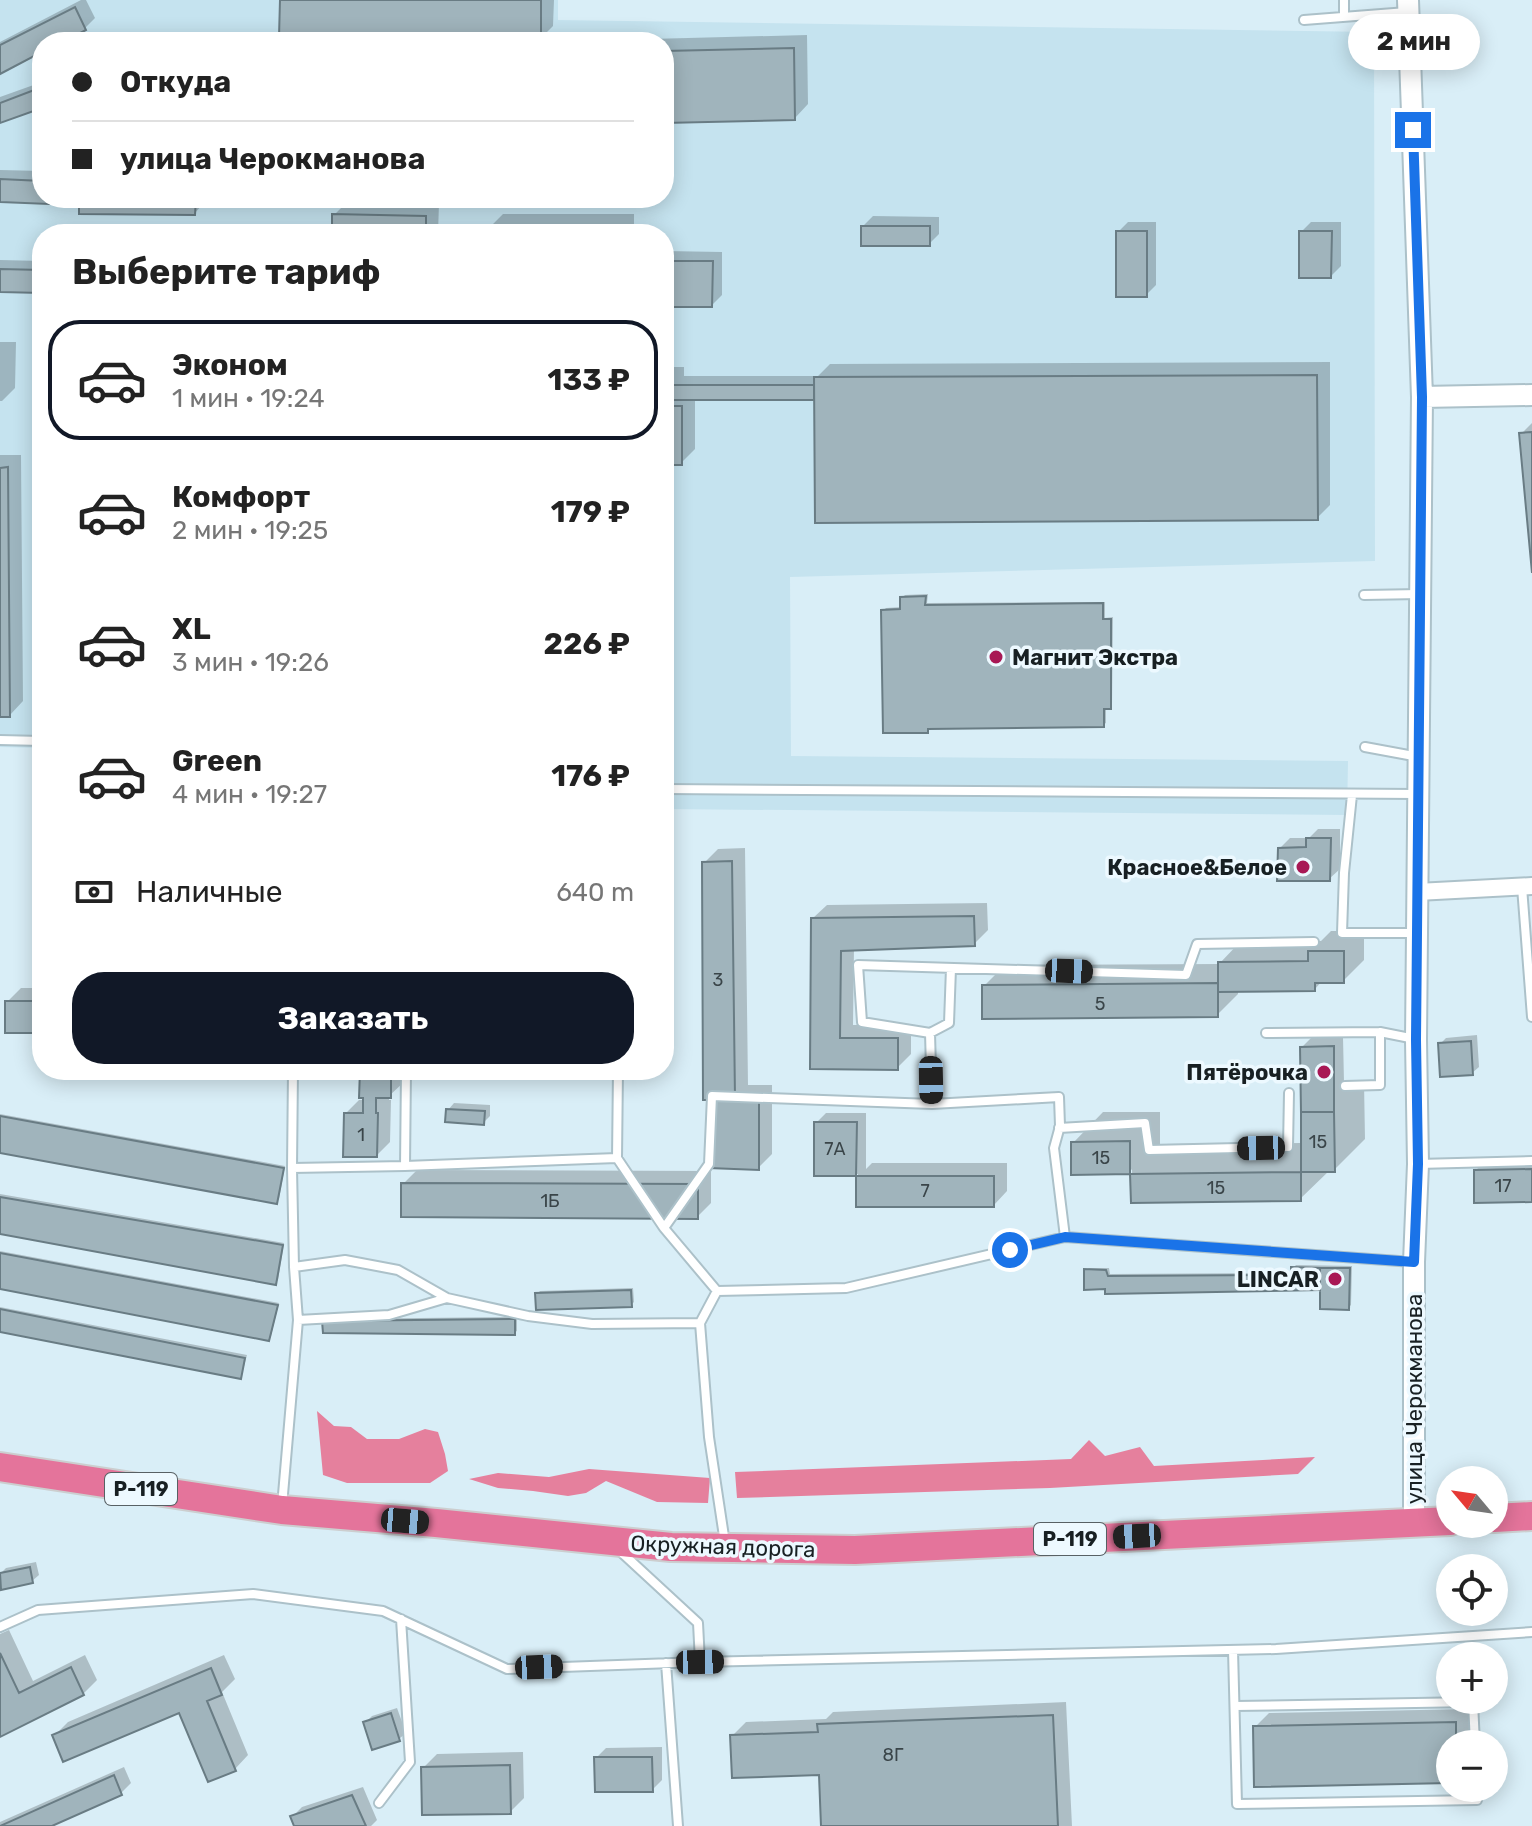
<!DOCTYPE html>
<html lang="ru">
<head>
<meta charset="utf-8">
<style>
	body { margin:0; font-family:Rubik,sans-serif; background:#f6f6f6; color:#222; height:100vh; display:flex; flex-direction:column; font-size:30px; white-space:nowrap }
	* { box-sizing:border-box; margin:0 }
	p { font-size:26px; color:#767676 }
	.icon { flex:none; width:44px; height:44px; fill:none; stroke:currentColor; stroke-width:2; stroke-linecap:round; stroke-linejoin:round }
	.map { position:relative; flex:1; overflow:hidden }
	.details { position:absolute; left:32px; top:224px; width:642px; height:856px; display:flex; flex-direction:column; background:#fff; border-radius:32px; box-shadow:0 4px 20px #0003 }
	.details>* { flex:none }
	.top-card { position:absolute; left:32px; top:32px; width:642px; height:176px; border-radius:32px; box-shadow:0 4px 20px #0003; display:grid; align-content:center; height:176px; padding:0 40px; background:#fff }
	.needle { width:52px; rotate:299deg }
	.tools { position:absolute; left:1436px; top:1466px; display:grid; gap:16px }
	.tools a { display:grid; place-items:center; width:72px; height:72px; border-radius:50%; background:#fff; box-shadow:0 4px 20px #0003; font-size:40px }
	.end { position:absolute; width:36px; height:36px; margin:-18px; border:10px solid #1a73e8; background:#fff; box-shadow:0 0 0 4px #fff }
	.from { border-radius:50% }
	.bubble { position:absolute; height:56px; border-radius:28px; background:#fff; box-shadow:0 4px 20px #0003; font-size:26px; font-weight:700; line-height:56px; text-align:center }
	.car { position:absolute; width:24px; height:48px; margin:-24px -12px; border-radius:10px; box-shadow:0 0 6px 2px #0007; background:linear-gradient(#222 24%,#8ab4d8 0 40%,#222 0 76%,#8ab4d8 0 86%,#222 0) }
	.top-card b { display:flex; align-items:center; gap:28px; height:76px; font-size:30px }
	.top-card b+b { border-top:2px solid #e0e0e0 }
	.top-card i { width:20px; height:20px; background:#222 }
	ul { padding:0; list-style:none }
	li { display:flex; align-items:center; gap:24px; height:120px; margin:0 16px 12px; padding:0 24px; border:4px solid transparent; border-radius:32px }
	li div { flex:1 }
	li b { display:block; font-size:30px }
	li em { font-style:normal; font-weight:700 }
	li.active { border-color:#111827 }
	li>.icon { width:72px; height:72px; stroke-width:1.5 }
	h2 { padding:0 40px; font-size:36px; line-height:96px }
	.pay { display:flex; align-items:center; gap:20px; height:88px; padding:0 40px; font-size:30px }
	.pay p { margin-inline-start:auto }
	.button { display:flex; gap:16px; margin-top:auto; padding:16px 40px }
	.button a { flex:1; height:92px; border-radius:32px; background:#111827; color:#fff; font-size:32px; font-weight:700; line-height:92px; text-align:center }
	.map>svg:first-child { display:block }
	.built { fill:#c5e3ef; fill-rule:evenodd }
	.forest { fill:#e5809d }
	.shadow { fill:#0003 }
	.building { fill:#a0b4bc; stroke:#697c84; stroke-width:2 }
	.lines { fill:none; stroke-linecap:round; stroke-linejoin:round }
	.service-casing { stroke:#acc1c9; stroke-width:12 }
	.minor-casing { stroke:#acc1c9; stroke-width:20 }
	.tertiary-casing { stroke:#acc1c9; stroke-width:24 }
	.trunk-casing { stroke:#cccecf; stroke-width:32 }
	.service { stroke:#fff; stroke-width:8 }
	.minor { stroke:#fff; stroke-width:16 }
	.tertiary { stroke:#fff; stroke-width:20 }
	.trunk { stroke:#e4749b; stroke-width:28 }
	.route { stroke:#1a73e8; stroke-width:10 }
	.poi-dot { fill:#a81855; stroke:#edf9ff; stroke-width:3 }
	.labels { text-anchor:middle; stroke-width:7; stroke-linejoin:round; paint-order:stroke }
	.number-label { font-size:18px; fill:#3a4549 }
	.shield { fill:#edf9ff; stroke:#586165; stroke-width:2 }
	.shield-label { font-size:20px; font-weight:bold; fill:#182023 }
	.poi-label { font-size:22px; font-weight:bold; fill:#182023; stroke:#edf9ff; text-anchor:end }
	.street-label { font-size:22px; fill:#182023; stroke:#edf9ff }
</style>
</head>
<body>
<div class="map">
<svg width="1532" height="1826" viewBox="0 0 1532 1826">
	<rect width="100%" height="100%" fill="#d9eef7"/>
	<!-- built -->
	<path class="built" d="M0 0H558V20L1374 32 1375 561 790 577 791 756 1348 761 1347 815 664 809V234H42V748L0 747ZM42 42H664V198H42Z"/>
	<!-- forest -->
	<path class="forest" d="M317 1411 334 1426 351 1427 367 1439H399L425 1429 438 1432 445 1454 448 1471 430 1483H347L323 1475Z
		M1089 1440 1105 1456 1140 1447 1154 1466 1315 1457 1298 1474 1050 1488 737 1498 735 1472 1071 1459Z
		M589 1469 710 1478 708 1503 657 1502 606 1481 586 1493 568 1496 533 1491 498 1488 469 1479 498 1473 549 1477Z"/>
	<!-- shadow -->
	<path class="shadow" d="M81 0H86L95 18 85 28 58 42H42V50L0 72V42Z
		M282 0H554L553 26 540 39Z
		M807 35 808 104 795 118 664 121V42H609L611 40Z
		M42 82V106L0 121V97Z
		M0 170 42 171V198H52L48 202 0 200Z
		M81 198H208L195 213Z
		M348 201 439 203 438 234H334V215Z
		M503 214H634V234H489V228Z
		M873 216 939 217V234L929 244 863 226Z
		M1128 222H1156V285L1146 295 1118 232Z
		M1311 222H1341V266L1331 276 1301 232Z
		M665 251 722 252V295L712 305H664Z
		M0 260 42 261V291L0 290Z
		M0 342H16L15 388 2 401H0Z
		M1330 362V505L1317 518 816 398H695V449L681 463H664V367H684V376H818L830 364Z
		M1532 423V551L1521 434Z
		M0 455H21L23 701 10 715H0Z
		M928 594 927 603 1105 602V618L1113 617 1112 705 1110 707H1106V723L1103 725 931 727 927 731 883 611 886 608 902 607V598L905 595Z
		M1318 829H1340V869L1329 879 1279 849 1290 838H1309Z
		M745 848 748 1085H772V1154L758 1168 711 1166 704 863 718 849Z
		M987 903 988 930 974 944 854 948 853 1025H911V1054L897 1068 812 1067 813 918 827 905Z
		M1331 931H1364V960L1343 981H1322L1315 989 1238 990V994L1217 1015 984 986 1005 965 1219 964 1240 942 1321 941Z
		M21 988H42V1031L7 1002Z
		M1477 1035 1479 1067 1472 1073 1440 1044 1446 1038Z
		M1312 1037H1343L1344 1082H1364L1365 1139 1334 1170H1330L1300 1199 1133 1201 1132 1169 1130 1172 1073 1143 1103 1112H1160V1147L1163 1144 1303 1143 1302 1047Z
		M362 1070H404V1082L389 1096V1100H391L390 1142 377 1155 346 1113 359 1100H365Z
		M454 1103 490 1105V1116L483 1123 448 1110Z
		M826 1113H866V1169L872 1163H1007V1191L994 1205H858V1174H816V1123Z
		M0 1114 285 1166 279 1199 276 1202 0 1151Z
		M1490 1157H1532V1200L1476 1170Z
		M417 1170 711 1171V1203L697 1217 403 1184Z
		M0 1194 284 1243 278 1280 275 1283 0 1232Z
		M0 1251 279 1303 271 1336 268 1339 0 1287Z
		M1296 1265 1352 1266 1351 1305 1348 1308 1322 1288 1108 1287 1086 1270 1089 1268H1109L1110 1274 1293 1273V1268Z
		M633 1288 634 1302 631 1305 537 1294 540 1291Z
		M0 1307 247 1355 242 1374 240 1377 0 1330Z
		M517 1317V1331L514 1333 326 1319Z
		M36 1562 39 1575 32 1581 2 1587 0 1574 6 1568Z
		M9 1630 33 1681 85 1655 97 1680 83 1694 0 1735V1634Z
		M224 1655 235 1679 222 1692 248 1755 235 1769 180 1710 54 1736 68 1722Z
		M1066 1702 1072 1826H823L821 1773 732 1736 746 1722 826 1719 833 1712Z
		M397 1708 406 1733 399 1739 365 1723 372 1716Z
		M1469 1709V1744H1450V1781L1255 1727 1269 1713Z
		M662 1747V1780L652 1790 596 1758 606 1748Z
		M523 1752 524 1798 510 1812 423 1768 437 1754Z
		M124 1767 131 1783 121 1793 47 1826H0V1822Z
		M363 1787 377 1820 371 1826H297L292 1817 302 1807Z"/>
	<!-- building -->
	<path class="building" d="M280 0H541V41L279 37Z
		M75 7 86 30 63 42H42V52L0 74V45Z
		M794 48 795 120 664 123V51Z
		M42 87V108L0 123V103Z
		M0 179 42 181V198H49V204L0 202Z
		M79 198H196L195 215 79 214Z
		M332 214 426 216V234H332Z
		M861 226H930V246H861Z
		M487 227H621V234H487Z
		M1116 231H1147V297H1116Z
		M1299 231H1332L1331 278H1299Z
		M664 261H713L712 307H664Z
		M0 269 42 270V293L0 292Z
		M1317 375 1318 520 815 523 814 377Z
		M664 380H671V406H682V465H664Z
		M671 385H814V400H671Z
		M1532 432V573L1519 433Z
		M8 467 10 717H0V468Z
		M926 596 925 605 1103 603V619H1111V709H1104V727L928 729V733H883L881 610 900 609V597Z
		M1306 838H1331L1330 881H1277L1278 848 1306 847Z
		M732 861 735 1098H759V1170L709 1168 710 1100H703L702 862Z
		M974 916 975 946 841 951 840 1038H898V1070L810 1069 811 918Z
		M1308 951H1344V983H1315V991L1218 992V962L1308 961Z
		M1218 983V1017L982 1019V985Z
		M5 1001H42V1033H5Z
		M1471 1041 1473 1075 1440 1077 1438 1043Z
		M1334 1046V1112H1301L1300 1047Z
		M360 1070H391V1098H376V1113H378L377 1157H343L344 1113H363V1098H359Z
		M446 1109 485 1111 484 1125 445 1122Z
		M1301 1112H1334L1335 1172H1301Z
		M0 1116 284 1168 277 1204 0 1153Z
		M814 1122H857L856 1176H814Z
		M1130 1141V1174L1071 1175V1142Z
		M1532 1169V1202L1474 1203V1170Z
		M1301 1172V1201L1131 1203 1130 1174Z
		M856 1176H994V1207H856Z
		M401 1183 698 1184V1219L401 1217Z
		M0 1197 283 1245 276 1285 0 1234Z
		M0 1253 278 1305 269 1341 0 1289Z
		M1291 1267 1320 1268V1290L1105 1294V1289L1084 1290V1269L1106 1270 1108 1276 1291 1275Z
		M1320 1268H1350L1349 1310 1320 1309Z
		M631 1290 632 1307 536 1310 535 1293Z
		M0 1309 245 1358 241 1379 0 1332Z
		M515 1319V1335L323 1333 322 1321Z
		M30 1567 33 1583 1 1590 0 1573Z
		M0 1653 19 1693 71 1667 84 1695 0 1737Z
		M211 1668 222 1695 207 1701 236 1771 208 1782 179 1713 63 1762 52 1735Z
		M391 1713 400 1741 372 1750 363 1722Z
		M1053 1715 1058 1826H821L819 1775 732 1778 730 1735 818 1732 817 1724Z
		M1456 1722V1744H1450V1783L1254 1787 1253 1726Z
		M594 1757H652L653 1792H595Z
		M510 1765 511 1814 422 1815 421 1767Z
		M114 1775 122 1795 52 1826H0Z
		M352 1795 366 1826H294L290 1816Z"/>
	<g class="lines">
		<!-- service casing -->
		<g class="service-casing">
			<path id="service" d="M1344 17V0
				M1304 20 1407 12
				M1364 595 1420 594
				M0 740 42 741
				M1365 747 1419 757
				M664 789 1418 794
				M1352 795 1344 873 1342 933H1414
				M1522 887 1532 1017
				M1314 942 1197 944 1186 975 858 965 862 1022 930 1033 932 1104 1059 1097 1060 1126 1054 1148 1065 1237 1413 1262
				M1380 1032 1415 1039
				M930 1033 949 1023 951 968
				M1266 1033 1380 1032V1085L1345 1086
				M618 1070 617 1158 664 1228
				M1059 1128 1145 1123 1149 1150 1288 1147 1289 1093
				M1418 1164 1532 1161
				M405 1166 406 1070
				M292 1168 405 1166 617 1158
				M294 1267 345 1260 398 1270 447 1298 528 1316 592 1324 700 1323
				M717 1291 846 1288 1065 1237
				M298 1320 389 1315 447 1298
				M282 1506 298 1320 294 1267 292 1168 293 1070
				M725 1543 709 1437 700 1323 717 1291 664 1228 709 1164 712 1096 932 1104
				M0 1627 38 1610 253 1594 383 1611 507 1669 700 1662 698 1623 620 1551
				M1233 1650 1237 1804 1477 1800V1788
				M700 1662 1276 1649 1532 1632
				M666 1663 678 1826
				M1235 1706 1473 1702 1475 1744
				M379 1803 410 1762 401 1619"/>
		</g>
		<!-- minor casing -->
		<g class="minor-casing">
			<path id="minor" d="M1417 892 1532 886"/>
		</g>
		<!-- tertiary casing -->
		<g class="tertiary-casing">
			<path id="tertiary" d="M1408 0 1422 397 1416 1040 1418 1164 1414 1262V1523
				M1422 397 1532 395"/>
		</g>
		<!-- trunk casing -->
		<g class="trunk-casing">
			<path id="trunk" d="M0 1467 282 1510 436 1523 671 1547 855 1550 1450 1521
				M1494 1518 1532 1516"/>
		</g>
		<!-- service -->
		<use href="#service" class="service"/>
		<!-- minor -->
		<use href="#minor" class="minor"/>
		<!-- tertiary -->
		<use href="#tertiary" class="tertiary"/>
		<!-- trunk -->
		<use href="#trunk" class="trunk"/>
	</g>
	<g class="lines">
		<!-- route -->
		<path class="route" d="M1010 1250 1065 1237 1414 1262 1418 1164 1416 1040 1422 397 1413 130"/>
	</g>
	<!-- markers -->
	<g class="poi-dot">
		<circle cx="996" cy="657" r="8"/>
		<circle cx="1303" cy="867" r="8"/>
		<circle cx="1324" cy="1072" r="8"/>
		<circle cx="1335" cy="1279" r="8"/>
	</g>
	<g class="labels">
		<!-- number labels -->
		<g class="number-label">
			<text x="718" y="986">3</text>
			<text x="1100" y="1010">5</text>
			<text x="361" y="1141">1</text>
			<text x="1318" y="1148">15</text>
			<text x="835" y="1155">7А</text>
			<text x="1101" y="1164">15</text>
			<text x="1503" y="1192">17</text>
			<text x="1216" y="1194">15</text>
			<text x="925" y="1197">7</text>
			<text x="550" y="1207">1Б</text>
			<text x="893" y="1761">8Г</text>
		</g>
		<!-- shield labels -->
		<g class="shield">
			<rect x="105" y="1473" width="72" height="32" rx="6"/>
			<rect x="1034" y="1523" width="72" height="32" rx="6"/>
		</g>
		<g class="shield-label">
			<text x="141" y="1496">Р-119</text>
			<text x="1070" y="1546">Р-119</text>
		</g>
		<!-- poi labels -->
		<g class="poi-label">
			<text x="1012" y="665" text-anchor="start">Магнит Экстра</text>
			<text x="1287" y="875">Красное&amp;Белое</text>
			<text x="1308" y="1080">Пятёрочка</text>
			<text x="1319" y="1287">LINCAR</text>
		</g>
		<!-- street labels -->
		<g class="street-label">
			<text transform="translate(1414 1399) rotate(-90)" y="8">улица Черокманова</text>
			<text transform="translate(723 1546) rotate(2)" y="8">Окружная дорога</text>
		</g>
	</g>
</svg>
<div class="tools">
<a><svg class="needle" viewBox="-14 -14 28 28"><path d="M0-13l5 13h-10z" fill="#e53935"/><path d="M0 13l5-13h-10z" fill="#767676"/></svg></a>
<a><svg class="icon" aria-label="locate" viewBox="0 0 24 24"><circle cx="12" cy="12" r="6"/><path d="M12 2v4M12 18v4M2 12h4M18 12h4"/></svg></a>
<a>+</a>
<a>−</a>
</div>
<i class="end from" style="left:1010px;top:1250px"></i>
<i class="end" style="left:1413px;top:130px"></i>
<div class="bubble" style="left:1348px;top:14px;width:132px">2 мин</div>
<i class="car" style="left:1069px;top:971px;rotate:92deg"></i>
<i class="car" style="left:931px;top:1080px;rotate:179deg"></i>
<i class="car" style="left:1261px;top:1148px;rotate:269deg"></i>
<i class="car" style="left:405px;top:1521px;rotate:95deg"></i>
<i class="car" style="left:1137px;top:1536px;rotate:267deg"></i>
<i class="car" style="left:700px;top:1662px;rotate:89deg"></i>
<i class="car" style="left:539px;top:1667px;rotate:88deg"></i>
<div class="top-card">
<b><i class="from"></i>Откуда</b>
<b><i></i>улица Черокманова</b>
</div>
<section class="details">
<h2>Выберите тариф</h2>
<ul>
<li class="active"><svg class="icon" aria-label="car" viewBox="0 0 24 24"><path d="M5 17H2v-5l4-1 3-4h7l3 4 3 1v5h-3M9 17h6M6 11h13"/><circle cx="7" cy="17" r="2"/><circle cx="17" cy="17" r="2"/></svg><div><b>Эконом</b><p>1 мин · 19:24</p></div><em>133 ₽</em></li>
<li><svg class="icon" aria-label="car" viewBox="0 0 24 24"><path d="M5 17H2v-5l4-1 3-4h7l3 4 3 1v5h-3M9 17h6M6 11h13"/><circle cx="7" cy="17" r="2"/><circle cx="17" cy="17" r="2"/></svg><div><b>Комфорт</b><p>2 мин · 19:25</p></div><em>179 ₽</em></li>
<li><svg class="icon" aria-label="car" viewBox="0 0 24 24"><path d="M5 17H2v-5l4-1 3-4h7l3 4 3 1v5h-3M9 17h6M6 11h13"/><circle cx="7" cy="17" r="2"/><circle cx="17" cy="17" r="2"/></svg><div><b>XL</b><p>3 мин · 19:26</p></div><em>226 ₽</em></li>
<li><svg class="icon" aria-label="car" viewBox="0 0 24 24"><path d="M5 17H2v-5l4-1 3-4h7l3 4 3 1v5h-3M9 17h6M6 11h13"/><circle cx="7" cy="17" r="2"/><circle cx="17" cy="17" r="2"/></svg><div><b>Green</b><p>4 мин · 19:27</p></div><em>176 ₽</em></li>
</ul>
<div class="pay"><svg class="icon" aria-label="cash" viewBox="0 0 24 24"><path d="M3 7h18v10H3z"/><circle cx="12" cy="12" r="2"/></svg>Наличные<p>640 m</p></div>
<div class="button"><a>Заказать</a></div>
</section>
</div>
</body>
</html>
